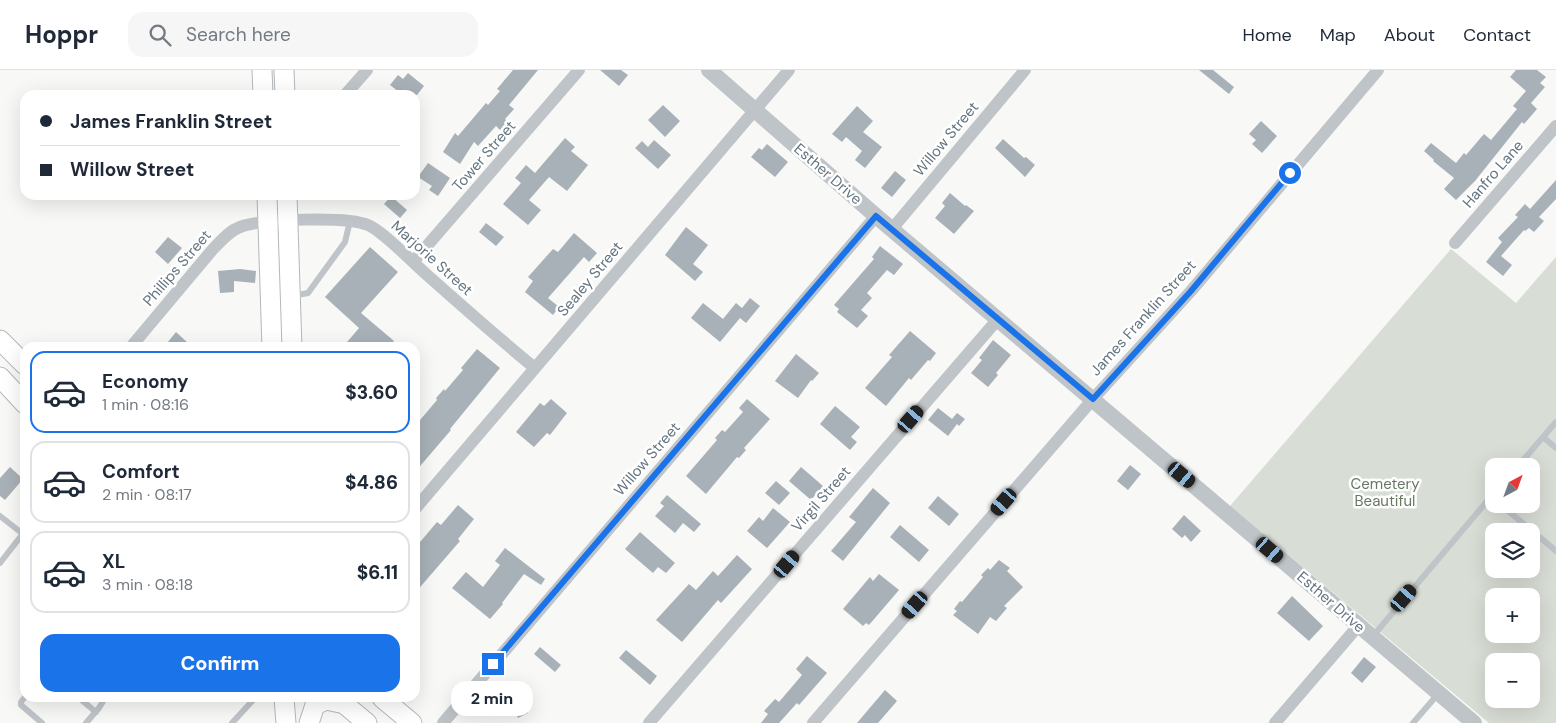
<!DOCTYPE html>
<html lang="en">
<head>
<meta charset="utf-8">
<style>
	body { margin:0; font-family:"DM Sans",sans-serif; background:#f6f6f7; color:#1f2937; height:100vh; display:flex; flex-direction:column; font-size:19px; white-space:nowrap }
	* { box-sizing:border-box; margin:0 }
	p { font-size:16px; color:#747a83 }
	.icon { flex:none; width:28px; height:28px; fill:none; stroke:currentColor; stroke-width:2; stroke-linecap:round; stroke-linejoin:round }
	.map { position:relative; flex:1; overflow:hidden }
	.sheet { position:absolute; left:20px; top:272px; width:400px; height:360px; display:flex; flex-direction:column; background:#fff; border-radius:15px; box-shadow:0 5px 20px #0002 }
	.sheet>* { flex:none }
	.top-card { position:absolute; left:20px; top:20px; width:400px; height:110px; border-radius:15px; box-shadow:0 5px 20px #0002; display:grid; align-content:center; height:110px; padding:0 20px; background:#fff }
	.needle { width:32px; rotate:41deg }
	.controls { position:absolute; left:1485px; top:388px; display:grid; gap:10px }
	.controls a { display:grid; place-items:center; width:55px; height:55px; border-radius:10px; background:#fff; box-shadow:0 5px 20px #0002; font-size:25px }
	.end { position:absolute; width:22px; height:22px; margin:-11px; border:6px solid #1a73e8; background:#fff; box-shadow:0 0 0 2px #fff }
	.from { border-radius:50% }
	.bubble { position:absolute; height:35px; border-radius:15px; background:#fff; box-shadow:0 5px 20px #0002; font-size:16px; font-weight:800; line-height:35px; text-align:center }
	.car { position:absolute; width:15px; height:30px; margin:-15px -8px; border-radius:6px; box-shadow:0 0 4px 1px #0007; background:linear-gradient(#222 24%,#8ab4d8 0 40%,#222 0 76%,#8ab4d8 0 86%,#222 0) }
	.top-card b { display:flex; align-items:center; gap:18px; height:48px; font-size:19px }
	.top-card b+b { border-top:1px solid #e0e1e3 }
	.top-card i { width:12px; height:12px; background:#1f2937 }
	ul { padding:9px 0 0; list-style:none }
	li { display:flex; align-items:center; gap:15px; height:82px; margin:0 10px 8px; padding:0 10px; border:2px solid #e0e1e3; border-radius:15px }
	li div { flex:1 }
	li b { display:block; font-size:19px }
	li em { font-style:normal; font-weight:800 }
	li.on { border-color:#1a73e8 }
	li>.icon { width:45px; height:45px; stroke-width:1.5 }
	.cta { display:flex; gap:10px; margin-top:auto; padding:10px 20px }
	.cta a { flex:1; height:58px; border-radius:15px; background:#1a73e8; color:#fff; font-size:20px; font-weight:800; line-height:58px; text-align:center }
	header { display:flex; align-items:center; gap:30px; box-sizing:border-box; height:70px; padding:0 25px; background:#fff; border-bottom:1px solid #e0e1e3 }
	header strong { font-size:24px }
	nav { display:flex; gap:28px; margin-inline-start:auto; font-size:18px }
	.search { width:350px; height:45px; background:#f6f6f7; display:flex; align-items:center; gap:12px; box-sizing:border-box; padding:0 18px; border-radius:15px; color:#747a83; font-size:19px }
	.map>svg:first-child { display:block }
	.green { fill:#d8ddd5; fill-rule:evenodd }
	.building { fill:#a8b1b7 }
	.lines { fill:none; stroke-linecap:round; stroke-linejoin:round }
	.secondary-casing { stroke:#b2b8bc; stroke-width:21 }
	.service { stroke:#bfc4c8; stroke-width:6 }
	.minor { stroke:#bfc4c8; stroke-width:12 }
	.tertiary { stroke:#bfc4c8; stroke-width:16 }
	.secondary { stroke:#fff; stroke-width:19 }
	.route { stroke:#1a73e8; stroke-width:6 }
	.labels { text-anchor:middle; stroke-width:5; stroke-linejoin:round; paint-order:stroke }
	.street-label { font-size:15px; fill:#647580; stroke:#fff }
	.park-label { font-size:15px; fill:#677863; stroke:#fff }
</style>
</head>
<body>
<header>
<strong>Hoppr</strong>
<div class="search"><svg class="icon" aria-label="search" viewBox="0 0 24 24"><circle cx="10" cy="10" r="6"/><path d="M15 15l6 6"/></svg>Search here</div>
<nav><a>Home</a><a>Map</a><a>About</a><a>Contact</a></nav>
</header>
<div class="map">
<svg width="1556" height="653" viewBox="0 0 1556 653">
	<rect width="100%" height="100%" fill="#f8f8f6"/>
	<!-- green -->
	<path class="green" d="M1451 179 1516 233 1556 187V653H1489L1230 436ZM1494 396H1531V434H1494ZM1494 461H1531V499H1494ZM1494 526H1531V564H1494ZM1494 591H1531V629H1494Z"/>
	<!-- building -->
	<path class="building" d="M513 0H538L509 35 514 39 505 49 507 51 500 60 496 56 478 76 474 72 460 94 443 82 455 63 458 66 486 33 488 35 500 21 497 19Z
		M600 0H621L628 5 619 16Z
		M1199 0H1213L1234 17 1229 24Z
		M1516 0H1537L1546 7 1540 13 1545 17 1531 33 1537 39 1524 54 1522 52 1475 111 1456 130 1444 119 1454 108 1433 91 1434 90 1424 81 1431 73 1456 93 1464 83 1466 85 1484 64 1491 70 1517 39 1513 36 1526 21 1510 7Z
		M408 3 424 16 417 25H403L390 15 398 5 403 9Z
		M663 35 680 51 665 67 648 50Z
		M857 36 873 51 863 62 882 77 865 98 855 90 862 81 846 67 842 72 832 64Z
		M1261 51 1277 66 1262 83 1252 74 1256 70 1249 64Z
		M565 68 575 77 571 81 588 95 567 121 549 107 529 130 541 140 528 155 503 134 521 113 515 108 526 95 535 103Z
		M1003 69 1024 88 1026 87 1035 95 1025 107 995 78Z
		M654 70 671 85 658 99 635 78 642 71 648 77Z
		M767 74 788 92 775 107 751 87 759 78 762 80Z
		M428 93 450 108 438 126 429 120 432 116 418 107Z
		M895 101 906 110 892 127 881 118Z
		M1556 110V129L1539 147 1544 151 1534 162 1529 158 1525 161 1524 160 1501 186 1512 195 1503 206 1486 192 1502 172 1498 168 1518 147 1515 145 1525 134 1530 139Z
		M950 123 965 136 966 135 974 141 954 164 935 148 945 136 942 133Z
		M391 126 407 140 400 148 384 134Z
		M486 153 504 167 496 176 479 162Z
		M686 157 708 175 693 194 703 202 695 211 665 185Z
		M574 163 597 183 589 192 584 187 548 228 559 237 553 245 525 222 533 211 528 207 553 179 558 182Z
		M168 167 182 178 168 194 155 182Z
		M880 176 903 194 894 205 887 200 867 223 872 228 861 240 868 246 857 258 837 242 839 239 834 235 874 189 872 187Z
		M370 177 398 202 361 243 394 271 388 278H342L359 258 325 227Z
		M240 199 256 201 255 213 234 211V222L220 223 218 201Z
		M750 228 760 236 746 253 740 248 720 272 691 248 703 233 723 249 736 233 742 238Z
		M910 261 936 283 930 291 928 290 911 310 909 308 886 336 865 318 892 287 889 285Z
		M176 262 188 273 184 278H163Z
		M993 270 1011 285 996 303 998 305 988 317 971 303 982 290 979 288Z
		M477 279 500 298 450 359 451 360 415 402V356L437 330 436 328 444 319 445 321 463 300 461 298Z
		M796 284 819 303 812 311 811 310 798 328 775 311Z
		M551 329 567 343 550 365 547 363 534 377 516 362 540 333 544 336Z
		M747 329 770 349 744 378 746 380 739 388 737 387 706 424 686 406 717 370 715 368 722 360 725 362 743 342 739 338Z
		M835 336 860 357 851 367 857 372 850 380 820 354Z
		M938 338 952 349 957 343 965 349 959 356 957 354 948 366 928 350Z
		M1130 395 1141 404 1128 420 1117 411Z
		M10 397 23 409 5 430 0 426V408Z
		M801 397 823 416 811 430 789 411Z
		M776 411 790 423 779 435 765 423Z
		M873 418 890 433 843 491 831 481 856 452 849 447Z
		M667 425 701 454 694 462 683 453 675 463 655 446 664 436 660 433Z
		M938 426 959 444 949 456 928 438Z
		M458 435 474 449 458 469 460 471 415 523V478L437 452 441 455Z
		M773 438 790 452 767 478 747 461 759 447 763 451Z
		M1184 445 1201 461 1191 472 1185 465 1182 468 1172 459Z
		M900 455 929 480 919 492 890 467Z
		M640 462 675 493 666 503 658 497 653 503 625 479Z
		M505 478 545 509 541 515 524 504 502 533 503 534 490 549 452 518 466 502 483 517 500 495 495 491Z
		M737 485 752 499 721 533 718 530 682 572 656 550 689 514 696 520 713 501 718 506Z
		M999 490 1010 498 1007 501 1023 517 1004 536 1007 538 996 551 990 547 978 564 953 545 957 541 954 539 960 531 962 532 983 507 981 505 988 498 990 500Z
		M879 504 899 520 869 555 866 553 863 556 843 539 870 507 873 511Z
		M1292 526 1323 556 1309 571 1277 543Z
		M540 577 561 595 555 602 534 584Z
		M626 580 657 606 650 615 619 588Z
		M807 586 827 603 799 635 797 633 779 653H761L768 644 764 641 775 629 779 632 802 605 796 599Z
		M1364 587 1376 597 1362 613 1351 603Z
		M885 620 897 631 878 653H857Z
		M520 629 528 643 518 648 511 633Z"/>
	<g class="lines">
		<!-- secondary casing -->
		<g class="secondary-casing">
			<path id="secondary" d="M262 0 263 25
				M284 0 285 25
				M267 125 272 278
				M287 125 292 278
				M0 270 25 295
				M0 307 25 334
				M284 628 286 653
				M337 628 367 653
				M382 628 412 653
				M309 653 315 635 326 630 345 634"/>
		</g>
		<!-- service -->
		<path class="service" d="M292 226 308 223 345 172 350 151
			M1543 367 1556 378
			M1518 396 1556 352
			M1500 434 1556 481
			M0 446 23 464
			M0 493 25 461
			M1373 566 1494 423
			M25 627 21 632V635L42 653
			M79 628 96 642
			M86 653 99 638 105 628
			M232 653 255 628
			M1413 653 1438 624"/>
		<!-- minor -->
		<path class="minor" d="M345 25 367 0
			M892 159 1025 0
			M1455 173 1556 56
			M413 192 579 0
			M130 278 213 179C221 171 229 161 240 157 261 149 347 146 368 155 384 162 411 191 426 204 462 236 498 268 535 298
			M415 439 789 0
			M443 653 876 146
			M649 653 998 249
			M813 653 1093 329 1191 221 1378 0
			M1275 653 1359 555"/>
		<!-- tertiary -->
		<path class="tertiary" d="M709 0 876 146 1474 653"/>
		<!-- secondary -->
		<use href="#secondary" class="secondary"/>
	</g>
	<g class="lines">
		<!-- route -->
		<path class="route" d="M493 594 876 146 1093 329 1191 221 1290 103"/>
	</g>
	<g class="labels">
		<!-- street labels -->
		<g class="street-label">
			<text transform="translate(946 69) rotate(-50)" y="5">Willow Street</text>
			<text transform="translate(484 86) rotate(-49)" y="5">Tower Street</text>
			<text transform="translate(828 104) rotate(41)" y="5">Esther Drive</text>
			<text transform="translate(1493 104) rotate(-49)" y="5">Hanfro Lane</text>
			<text transform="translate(432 188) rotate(42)" y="5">Marjorie Street</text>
			<text transform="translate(177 198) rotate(-49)" y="5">Phillips Street</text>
			<text transform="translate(590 209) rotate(-50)" y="5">Sealey Street</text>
			<text transform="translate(1143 248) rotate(-48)" y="5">James Franklin Street</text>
			<text transform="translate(647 389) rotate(-49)" y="5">Willow Street</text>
			<text transform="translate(821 429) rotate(-49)" y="5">Virgil Street</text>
			<text transform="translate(1331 532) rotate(41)" y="5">Esther Drive</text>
		</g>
		<!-- park labels -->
		<g class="park-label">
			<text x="1385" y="419">Cemetery<tspan x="1385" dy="17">Beautiful</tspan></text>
		</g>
	</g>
</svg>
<div class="controls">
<a><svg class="needle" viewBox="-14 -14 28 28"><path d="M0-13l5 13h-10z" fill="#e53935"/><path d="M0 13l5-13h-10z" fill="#747a83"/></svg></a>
<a><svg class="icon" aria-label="layers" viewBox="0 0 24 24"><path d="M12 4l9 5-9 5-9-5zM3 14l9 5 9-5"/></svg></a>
<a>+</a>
<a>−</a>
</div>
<i class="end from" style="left:1290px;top:103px"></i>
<i class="end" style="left:493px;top:594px"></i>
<div class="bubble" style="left:451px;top:611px;width:82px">2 min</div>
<i class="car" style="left:911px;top:349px;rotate:41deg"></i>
<i class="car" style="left:1182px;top:405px;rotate:130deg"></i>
<i class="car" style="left:1004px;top:432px;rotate:221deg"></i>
<i class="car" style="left:1270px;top:480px;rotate:131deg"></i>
<i class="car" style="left:787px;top:494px;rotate:40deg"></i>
<i class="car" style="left:1404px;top:528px;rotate:41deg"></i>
<i class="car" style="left:915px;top:535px;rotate:221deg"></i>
<div class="top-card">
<b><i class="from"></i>James Franklin Street</b>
<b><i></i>Willow Street</b>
</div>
<section class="sheet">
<ul>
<li class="on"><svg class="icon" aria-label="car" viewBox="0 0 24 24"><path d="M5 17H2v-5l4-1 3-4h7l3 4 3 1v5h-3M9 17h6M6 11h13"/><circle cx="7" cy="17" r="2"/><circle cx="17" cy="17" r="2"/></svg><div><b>Economy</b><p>1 min · 08:16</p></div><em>$3.60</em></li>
<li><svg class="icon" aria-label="car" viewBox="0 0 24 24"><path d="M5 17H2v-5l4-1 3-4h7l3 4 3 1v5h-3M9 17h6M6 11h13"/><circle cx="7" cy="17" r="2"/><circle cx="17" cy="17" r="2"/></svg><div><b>Comfort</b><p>2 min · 08:17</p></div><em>$4.86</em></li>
<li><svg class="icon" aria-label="car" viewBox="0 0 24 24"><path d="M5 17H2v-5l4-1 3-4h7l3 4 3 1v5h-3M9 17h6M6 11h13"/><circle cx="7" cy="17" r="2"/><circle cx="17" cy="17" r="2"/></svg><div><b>XL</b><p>3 min · 08:18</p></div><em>$6.11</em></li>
</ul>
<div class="cta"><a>Confirm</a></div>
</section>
</div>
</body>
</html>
